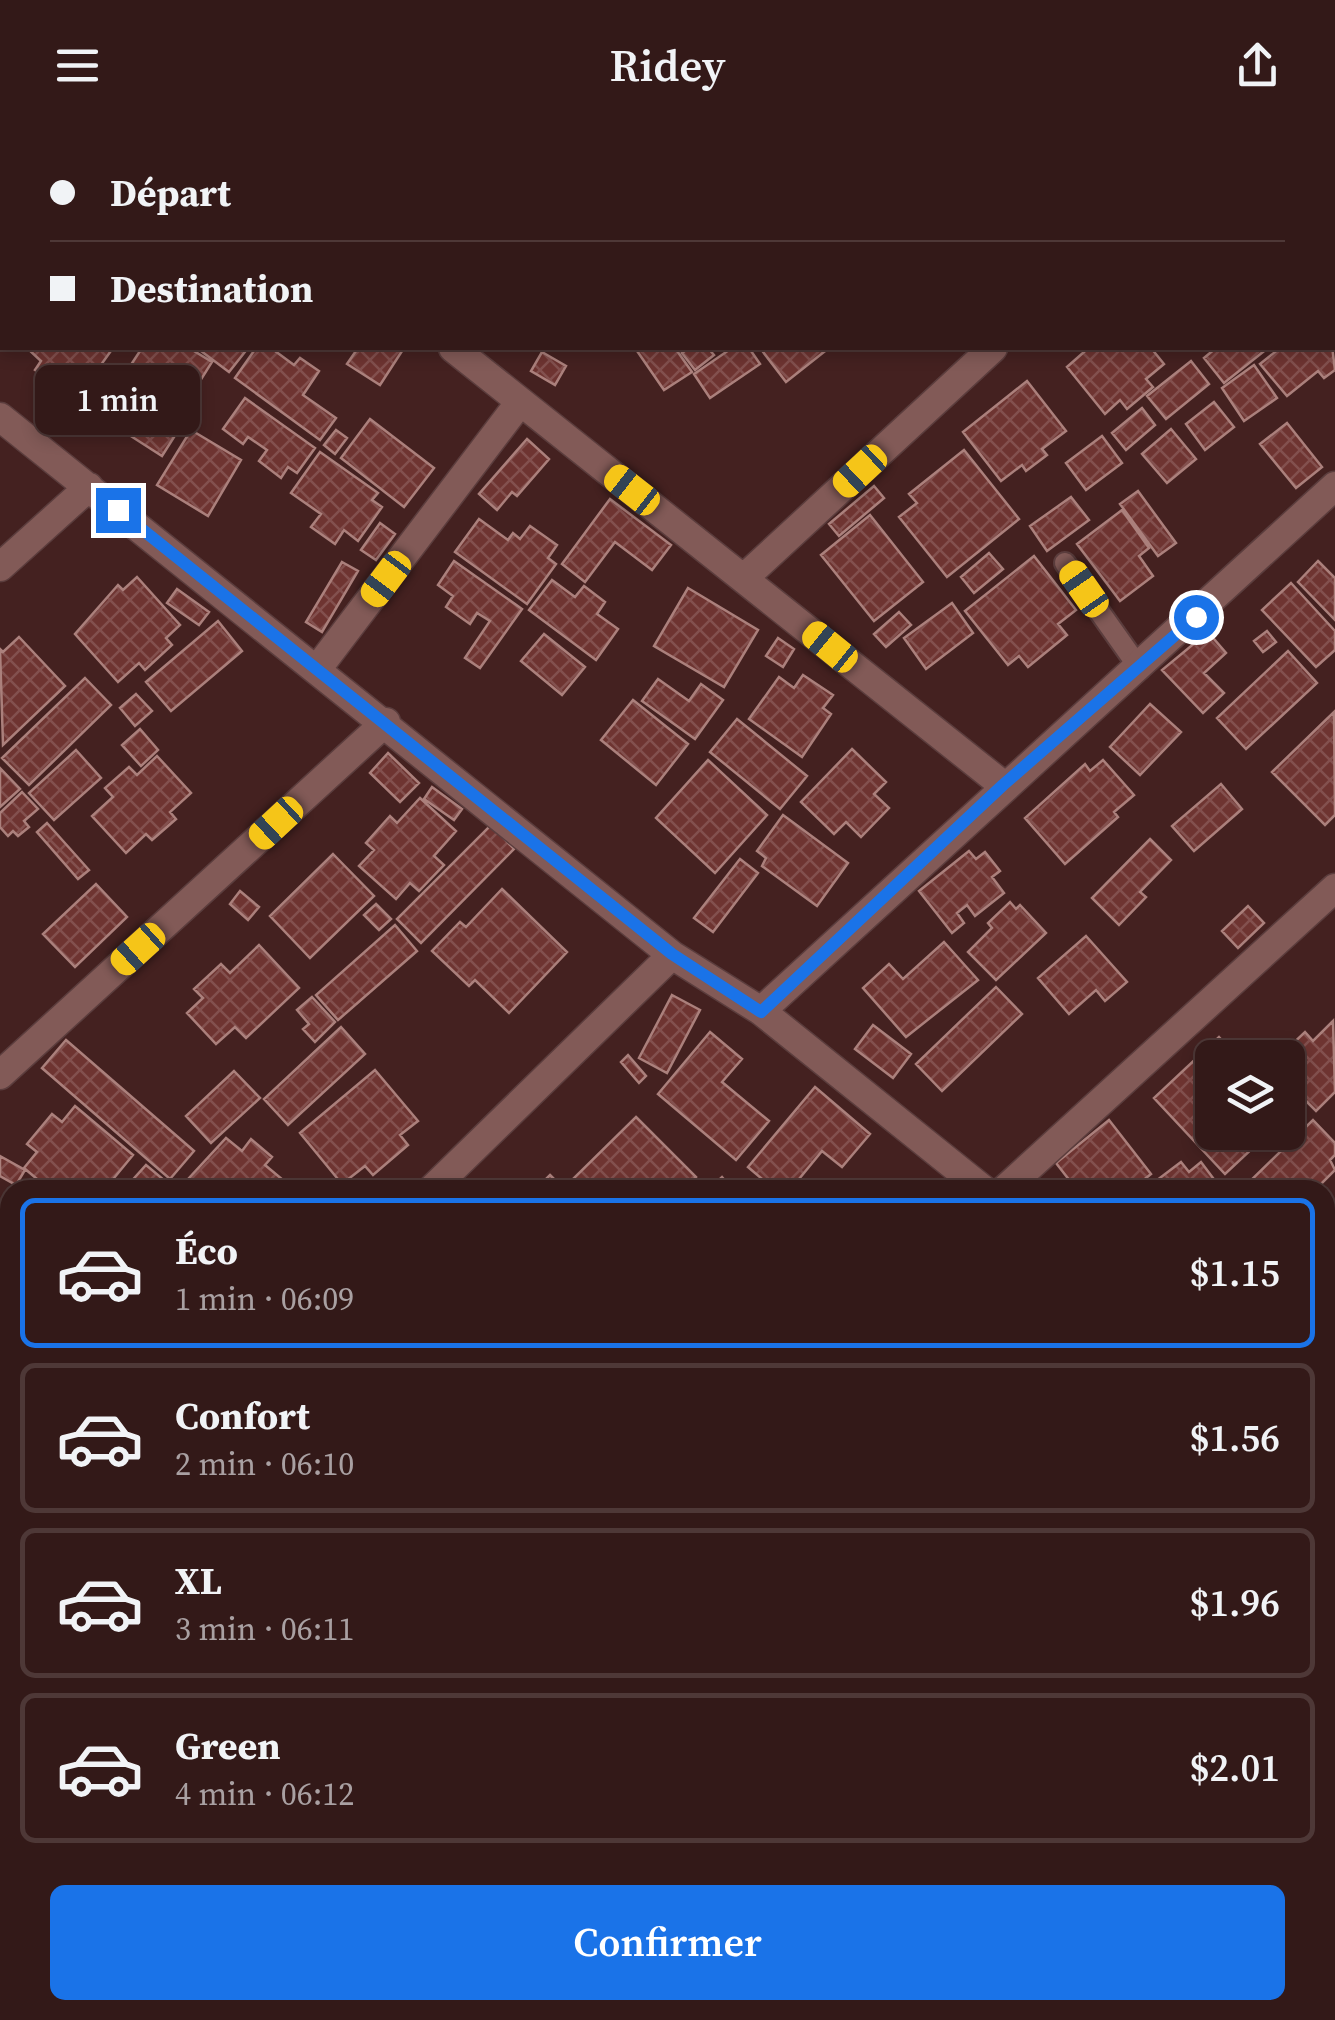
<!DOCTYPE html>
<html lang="fr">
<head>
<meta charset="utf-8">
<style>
	body { margin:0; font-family:"Source Serif 4",serif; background:#3e2625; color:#f1f3f6; height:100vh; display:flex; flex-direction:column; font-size:38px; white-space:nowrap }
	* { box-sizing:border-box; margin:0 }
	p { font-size:32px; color:#a9a0a2 }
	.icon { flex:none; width:55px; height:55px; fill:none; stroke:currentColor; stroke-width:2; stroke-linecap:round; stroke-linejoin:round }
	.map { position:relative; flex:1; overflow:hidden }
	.side { position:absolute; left:0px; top:1050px; width:1335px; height:840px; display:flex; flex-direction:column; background:#331918; border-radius:30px 30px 0 0; box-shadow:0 5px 15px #0003,0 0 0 2px #4e3837 }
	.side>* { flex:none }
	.hud { position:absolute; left:0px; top:0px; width:1335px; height:220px; box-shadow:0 5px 15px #0003,0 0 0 2px #4e3837; display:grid; align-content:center; height:220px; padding:0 50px; background:#331918 }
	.tools { position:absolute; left:1195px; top:910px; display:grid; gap:20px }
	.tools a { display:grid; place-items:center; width:110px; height:110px; border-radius:15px; background:#331918; box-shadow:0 5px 15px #0003,0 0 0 2px #4e3837; font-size:50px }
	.end { position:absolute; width:45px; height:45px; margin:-22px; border:12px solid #1a73e8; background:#fff; box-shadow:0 0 0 5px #fff }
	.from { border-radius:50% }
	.bubble { position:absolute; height:70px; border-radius:15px; background:#331918; box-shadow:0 5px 15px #0003,0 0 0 2px #4e3837; font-size:32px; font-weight:600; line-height:70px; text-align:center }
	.car { position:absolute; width:30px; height:60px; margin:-30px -15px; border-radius:12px; box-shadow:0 0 8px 2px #0007; background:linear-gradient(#f5c518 24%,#345 0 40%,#f5c518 0 76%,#345 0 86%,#f5c518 0) }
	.hud b { display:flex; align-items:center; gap:35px; height:95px; font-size:38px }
	.hud b+b { border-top:2px solid #4e3837 }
	.hud i { width:25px; height:25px; background:#f1f3f6 }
	ul { padding:18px 0 0; list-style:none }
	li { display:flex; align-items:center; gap:30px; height:150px; margin:0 20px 15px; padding:0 30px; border:5px solid #4e3837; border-radius:15px }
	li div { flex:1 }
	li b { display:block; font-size:38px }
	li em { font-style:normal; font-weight:600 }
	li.on { border-color:#1a73e8 }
	li>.icon { width:90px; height:90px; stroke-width:1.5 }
	.action { display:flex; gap:20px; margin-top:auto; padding:20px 50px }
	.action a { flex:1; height:115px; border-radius:15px; background:#1a73e8; color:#fff; font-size:40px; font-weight:600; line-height:115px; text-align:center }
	header { display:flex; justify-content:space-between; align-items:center; height:130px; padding:0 50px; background:#331918; font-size:45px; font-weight:600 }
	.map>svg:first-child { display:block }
	.building { fill:url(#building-cross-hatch); stroke:#ab807c; stroke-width:2.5 }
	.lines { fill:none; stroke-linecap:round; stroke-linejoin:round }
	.service-casing { stroke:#5b3d3d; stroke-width:24 }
	.minor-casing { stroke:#5b3d3d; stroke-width:31 }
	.service { stroke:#825a57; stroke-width:20 }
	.minor { stroke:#825a57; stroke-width:28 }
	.route { stroke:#1a73e8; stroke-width:12 }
</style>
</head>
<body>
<header><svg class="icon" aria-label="menu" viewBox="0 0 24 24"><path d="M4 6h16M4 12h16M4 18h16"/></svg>Ridey<svg class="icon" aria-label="share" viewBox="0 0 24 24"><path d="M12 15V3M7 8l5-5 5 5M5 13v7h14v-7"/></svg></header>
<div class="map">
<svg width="1335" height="1890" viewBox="0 0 1335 1890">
	<defs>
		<pattern id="building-cross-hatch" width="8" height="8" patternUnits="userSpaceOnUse" patternTransform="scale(2.5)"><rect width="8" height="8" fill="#6e3431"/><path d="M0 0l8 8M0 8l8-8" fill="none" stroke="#83504e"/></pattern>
	</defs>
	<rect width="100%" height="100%" fill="#442120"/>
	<!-- building -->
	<path class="building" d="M874 0H975L972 2Z
		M1332 216 1335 240 1324 248 1318 241 1287 266 1260 234 1280 218Z
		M27 218H113L83 260 68 249 61 258 35 240 41 231Z
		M142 218H189L212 232 188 270 195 274 162 326 98 285Z
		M197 218H248L229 242Z
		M256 218H271L294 235 300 228 319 241 303 265 336 288 320 310 235 248Z
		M358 218H404L380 255 347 234Z
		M635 218H675L692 242 664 260Z
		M689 218H708L714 225 695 240 682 223Z
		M732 218H749L760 234 710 268 694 244Z
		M760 218H829L786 252Z
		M1081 218H1151L1164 234 1146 249 1153 257 1127 279 1120 270 1105 284 1067 237 1084 222Z
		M1216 218H1268L1224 253 1204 228Z
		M542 222 566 236 555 255 531 241Z
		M1191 231 1209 254 1166 289 1147 266Z
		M1254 235 1277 268 1244 291 1222 258Z
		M1027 251 1066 301 1042 319 1047 325 1026 341 1022 335 1001 351 963 302Z
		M245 268 315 318 297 343 288 337 281 348 259 331 267 320 248 307 243 314 223 299Z
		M1214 272 1234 297 1205 320 1186 294Z
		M1142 278 1155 295 1126 320 1112 303Z
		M370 289 434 338 404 377 341 328Z
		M1287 293 1322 337 1296 358 1260 314Z
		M1171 299 1196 329 1167 353 1142 324Z
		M191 300 241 330 208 386 157 355Z
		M336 300 347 308 335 324 324 315Z
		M1102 306 1122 333 1086 360 1066 333Z
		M527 309 549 329 517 366 512 362 497 380 479 364Z
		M964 320 1019 389 947 447 899 387 917 373 909 364Z
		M320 322 378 363 372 370 382 377 358 411 344 400 335 414 311 397 321 384 291 363Z
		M874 356 884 368 839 406 829 394Z
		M1138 361 1176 413 1158 426 1120 374Z
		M1071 367 1089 390 1047 421 1030 396Z
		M610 369 671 415 652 440 615 412 585 452 562 434Z
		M1122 380 1149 418 1139 426 1153 446 1120 471 1077 414Z
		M870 385 923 452 874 491 821 425Z
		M479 389 508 410 513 403 520 409 530 396 557 415 548 428 556 434 527 474 455 422Z
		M380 393 395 404 376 430 361 420Z
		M989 423 1003 439 974 463 961 447Z
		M1034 426 1076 480 1058 494 1067 505 1028 537 1019 526 1008 535 965 481Z
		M454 431 522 479 480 538 465 528 490 491 477 483 470 494 446 477 453 466 438 455Z
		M1318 431 1335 448V490L1298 452Z
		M342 432 358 441 322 502 306 492Z
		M137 447 180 495 166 508 172 515 145 540 139 533 118 552 75 504 118 455 123 460Z
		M552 450 575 467 584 456 605 472 597 484 618 499 596 530 529 480Z
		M1291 453 1335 501V520L1316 537 1262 480Z
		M688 458 758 500 724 557 654 516Z
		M177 459 209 482 199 495 167 473Z
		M952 473 973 503 926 539 904 508Z
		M899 482 911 495 886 517 874 504Z
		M218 491 242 521 171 581 146 552Z
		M1267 501 1276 512 1263 522 1254 511Z
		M1208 502 1226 523 1204 543 1224 563 1203 583 1162 540Z
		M544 504 585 537 562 565 521 531Z
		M19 507 65 556 3 615 0 519 3 522Z
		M778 508 794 519 783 537 766 526Z
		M1288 521 1317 553 1246 619 1217 588Z
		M803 545 833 565 823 578 831 584 802 627 749 589 779 547 794 558Z
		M85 548 111 575 29 655 2 628Z
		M658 549 689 571 701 554 723 570 695 609 642 571Z
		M136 564 152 581 135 596 120 578Z
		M633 570 688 614 656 655 601 610Z
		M1150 574 1181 602 1140 645 1110 617Z
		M1334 582 1335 685 1325 695 1272 642Z
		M737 589 807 646 780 679 710 622Z
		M140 599 158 620 141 636 122 615Z
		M852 619 886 652 874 664 889 678 861 707 846 692 834 704 801 672Z
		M76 620 101 648 54 690 29 663Z
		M388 623 419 653 400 672 370 643Z
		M157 626 191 663 170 682 176 689 152 710 146 704 126 723 92 686 113 667 105 658 129 637 137 645Z
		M708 630 767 685 715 743 656 688Z
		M1103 630 1134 665 1114 682 1118 687 1065 734 1025 688 1085 634 1090 641Z
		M0 638 20 659 0 677Z
		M1221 654 1242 679 1194 721 1172 696Z
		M432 657 462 679 454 690 424 669Z
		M22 662 38 679 24 691 29 697 18 706 13 701 8 706 0 697V683Z
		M420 668 456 701 434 726 444 735 419 761 410 753 396 769 359 736 374 720 366 713 390 686 397 693Z
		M783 685 848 733 817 776 762 736 766 728 757 721Z
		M47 693 89 740 78 749 37 702Z
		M491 695 514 719 421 813 397 789Z
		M1150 709 1171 730 1140 762 1146 767 1119 795 1092 768Z
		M969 721 976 729 985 722 1000 741 992 747 1004 763 975 786 967 775 957 783 964 793 952 803 919 761Z
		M333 724 374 766 310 828 270 786Z
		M740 729 758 743 713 802 694 788Z
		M96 754 127 787 75 837 43 804Z
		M502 759 567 822 509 883 475 850 469 856 432 821 460 792 466 797Z
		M240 761 259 777 248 790 230 774Z
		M1010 772 1016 779 1020 775 1046 803 996 850 968 822 992 798 988 793Z
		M376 774 391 789 379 800 364 785Z
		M1248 776 1264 793 1238 818 1222 801Z
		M395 795 417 821 338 890 316 865Z
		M1086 806 1127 852 1105 871 1096 860 1069 884 1038 848Z
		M944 812 978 850 906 907 863 858 889 834 903 849Z
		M259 815 299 858 246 908 235 897 216 914 187 883 203 868 194 859 221 834 230 843Z
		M996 857 1022 884 942 961 916 934Z
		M672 865 700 880 667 943 639 928Z
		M312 867 335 892 315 912 303 899 309 894 297 880Z
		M1333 891 1335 962 1316 981 1288 953V935L1293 929 1285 921 1305 902 1313 911Z
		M873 895 911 924 893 948 855 919Z
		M341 897 365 924 288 995 264 969Z
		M710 902 742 929 722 952 769 991 736 1030 658 964Z
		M1219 907 1238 928H1212V1002H1270L1225 1044 1154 968Z
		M66 910 194 1021 170 1049 42 938Z
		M628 925 646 946 639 953 621 932Z
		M375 940 418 991 400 1005 408 1015 373 1045 365 1036 342 1054 300 1003Z
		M234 941 260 968 211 1013 186 986Z
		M815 957 870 1004 842 1037 822 1021 790 1060H775L748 1037Z
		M75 976 133 1025 114 1048 119 1052 112 1060H50L24 1038 37 1022 27 1014 52 984 62 992Z
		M636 987 696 1047 683 1060H585L574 1048Z
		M1109 990 1151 1044 1131 1060H1077L1056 1033Z
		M1313 990 1335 1013V1025L1330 1030 1335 1040 1315 1060 1305 1055 1300 1060H1241Z
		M226 1008 242 1021 251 1009 272 1027 265 1035 283 1050 280 1055 286 1060H178Z
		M0 1026 25 1040 16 1055 0 1046Z
		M1181 1032 1189 1042 1201 1032 1222 1060H1144Z
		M146 1035 165 1051 158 1060H136L129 1054Z
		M550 1045 565 1060H535Z
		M722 1047 733 1060H708Z
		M1335 1242V1272L1325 1281 1335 1292V1323L1325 1311V1250Z
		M1327 1343 1335 1354V1445L1325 1453Z
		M0 1399 10 1402V1425L0 1422Z
		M2 1427 10 1430V1477L0 1474Z
		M1335 1449V1475L1325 1484V1458Z
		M1335 1483V1516L1325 1504V1492Z
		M10 1484V1524L0 1525V1485Z
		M1335 1525V1626L1325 1636V1534Z
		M10 1547V1581L0 1582V1548Z
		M0 1613 10 1623V1657L0 1667Z
		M10 1809V1839L0 1831Z
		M1335 1828V1890H1311L1302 1881 1325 1880V1838Z
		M0 1873 23 1890H0Z
		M42 1880H70L66 1890H38Z
		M75 1880H88L107 1890H70Z
		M134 1880H156L170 1890H127Z
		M170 1880H219L212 1890H185Z
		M225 1880H244L237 1890 221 1886Z
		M297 1880H339L332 1890H308Z
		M426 1880H466L459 1890H419Z
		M472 1880H503L497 1890H466Z
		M592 1880H640L649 1889 602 1890Z
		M691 1880H705L714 1890H680Z
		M730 1880H761L766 1885 761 1890H724Z
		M778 1880H788L797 1890H768Z"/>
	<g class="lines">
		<!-- service casing -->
		<g class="service-casing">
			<path id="service" d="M1065 433 1140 539"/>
		</g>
		<!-- minor casing -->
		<g class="minor-casing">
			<path id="minor" d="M168 0 172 2
				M720 2 723 0
				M1224 2 1226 0
				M453 218 1003 655
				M0 287 672 825 761 881 984 1060
				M0 437 89 357
				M744 448 993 218
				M318 538 520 272
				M761 881 1335 356
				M0 945 386 592
				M431 1060 672 825
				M1004 1060 1335 758
				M1325 1200 1335 1191
				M1325 1760 1335 1751
				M0 1784 10 1777"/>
		</g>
		<!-- service -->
		<use href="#service" class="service"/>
		<!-- minor -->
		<use href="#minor" class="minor"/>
	</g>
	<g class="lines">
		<!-- route -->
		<path class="route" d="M118 380 672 824 761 882 1003 655 1196 487"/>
	</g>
</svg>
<div class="tools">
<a><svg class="icon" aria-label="layers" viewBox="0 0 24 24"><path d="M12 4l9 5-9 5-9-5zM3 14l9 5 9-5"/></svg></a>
</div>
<i class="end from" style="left:1196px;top:487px"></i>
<i class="end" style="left:118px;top:380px"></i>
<div class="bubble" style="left:35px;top:235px;width:165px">1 min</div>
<i class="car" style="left:860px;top:341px;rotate:227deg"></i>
<i class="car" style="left:632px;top:360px;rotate:308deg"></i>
<i class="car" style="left:386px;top:449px;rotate:217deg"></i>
<i class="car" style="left:1084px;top:459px;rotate:325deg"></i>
<i class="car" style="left:830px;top:517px;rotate:309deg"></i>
<i class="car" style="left:276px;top:693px;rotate:227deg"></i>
<i class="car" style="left:138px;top:819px;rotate:228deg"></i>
<div class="hud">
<b><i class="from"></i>Départ</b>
<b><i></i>Destination</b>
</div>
<section class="side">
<ul>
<li class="on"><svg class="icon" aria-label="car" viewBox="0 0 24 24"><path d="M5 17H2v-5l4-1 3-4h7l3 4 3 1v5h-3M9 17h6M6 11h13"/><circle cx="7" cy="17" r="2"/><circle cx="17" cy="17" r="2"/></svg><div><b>Éco</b><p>1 min · 06:09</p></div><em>$1.15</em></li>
<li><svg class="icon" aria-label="car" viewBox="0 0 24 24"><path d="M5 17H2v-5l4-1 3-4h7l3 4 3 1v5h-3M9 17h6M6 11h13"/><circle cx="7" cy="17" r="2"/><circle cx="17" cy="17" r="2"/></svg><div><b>Confort</b><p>2 min · 06:10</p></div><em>$1.56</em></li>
<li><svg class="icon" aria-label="car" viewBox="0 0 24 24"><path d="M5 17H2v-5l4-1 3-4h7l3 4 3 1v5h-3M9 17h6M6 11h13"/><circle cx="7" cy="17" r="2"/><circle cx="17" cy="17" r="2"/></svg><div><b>XL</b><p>3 min · 06:11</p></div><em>$1.96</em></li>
<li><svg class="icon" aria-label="car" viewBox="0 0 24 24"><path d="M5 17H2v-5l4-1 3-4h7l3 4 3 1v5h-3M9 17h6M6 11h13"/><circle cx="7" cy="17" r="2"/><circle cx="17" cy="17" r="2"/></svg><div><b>Green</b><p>4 min · 06:12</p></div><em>$2.01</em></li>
</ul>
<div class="action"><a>Confirmer</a></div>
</section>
</div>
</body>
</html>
